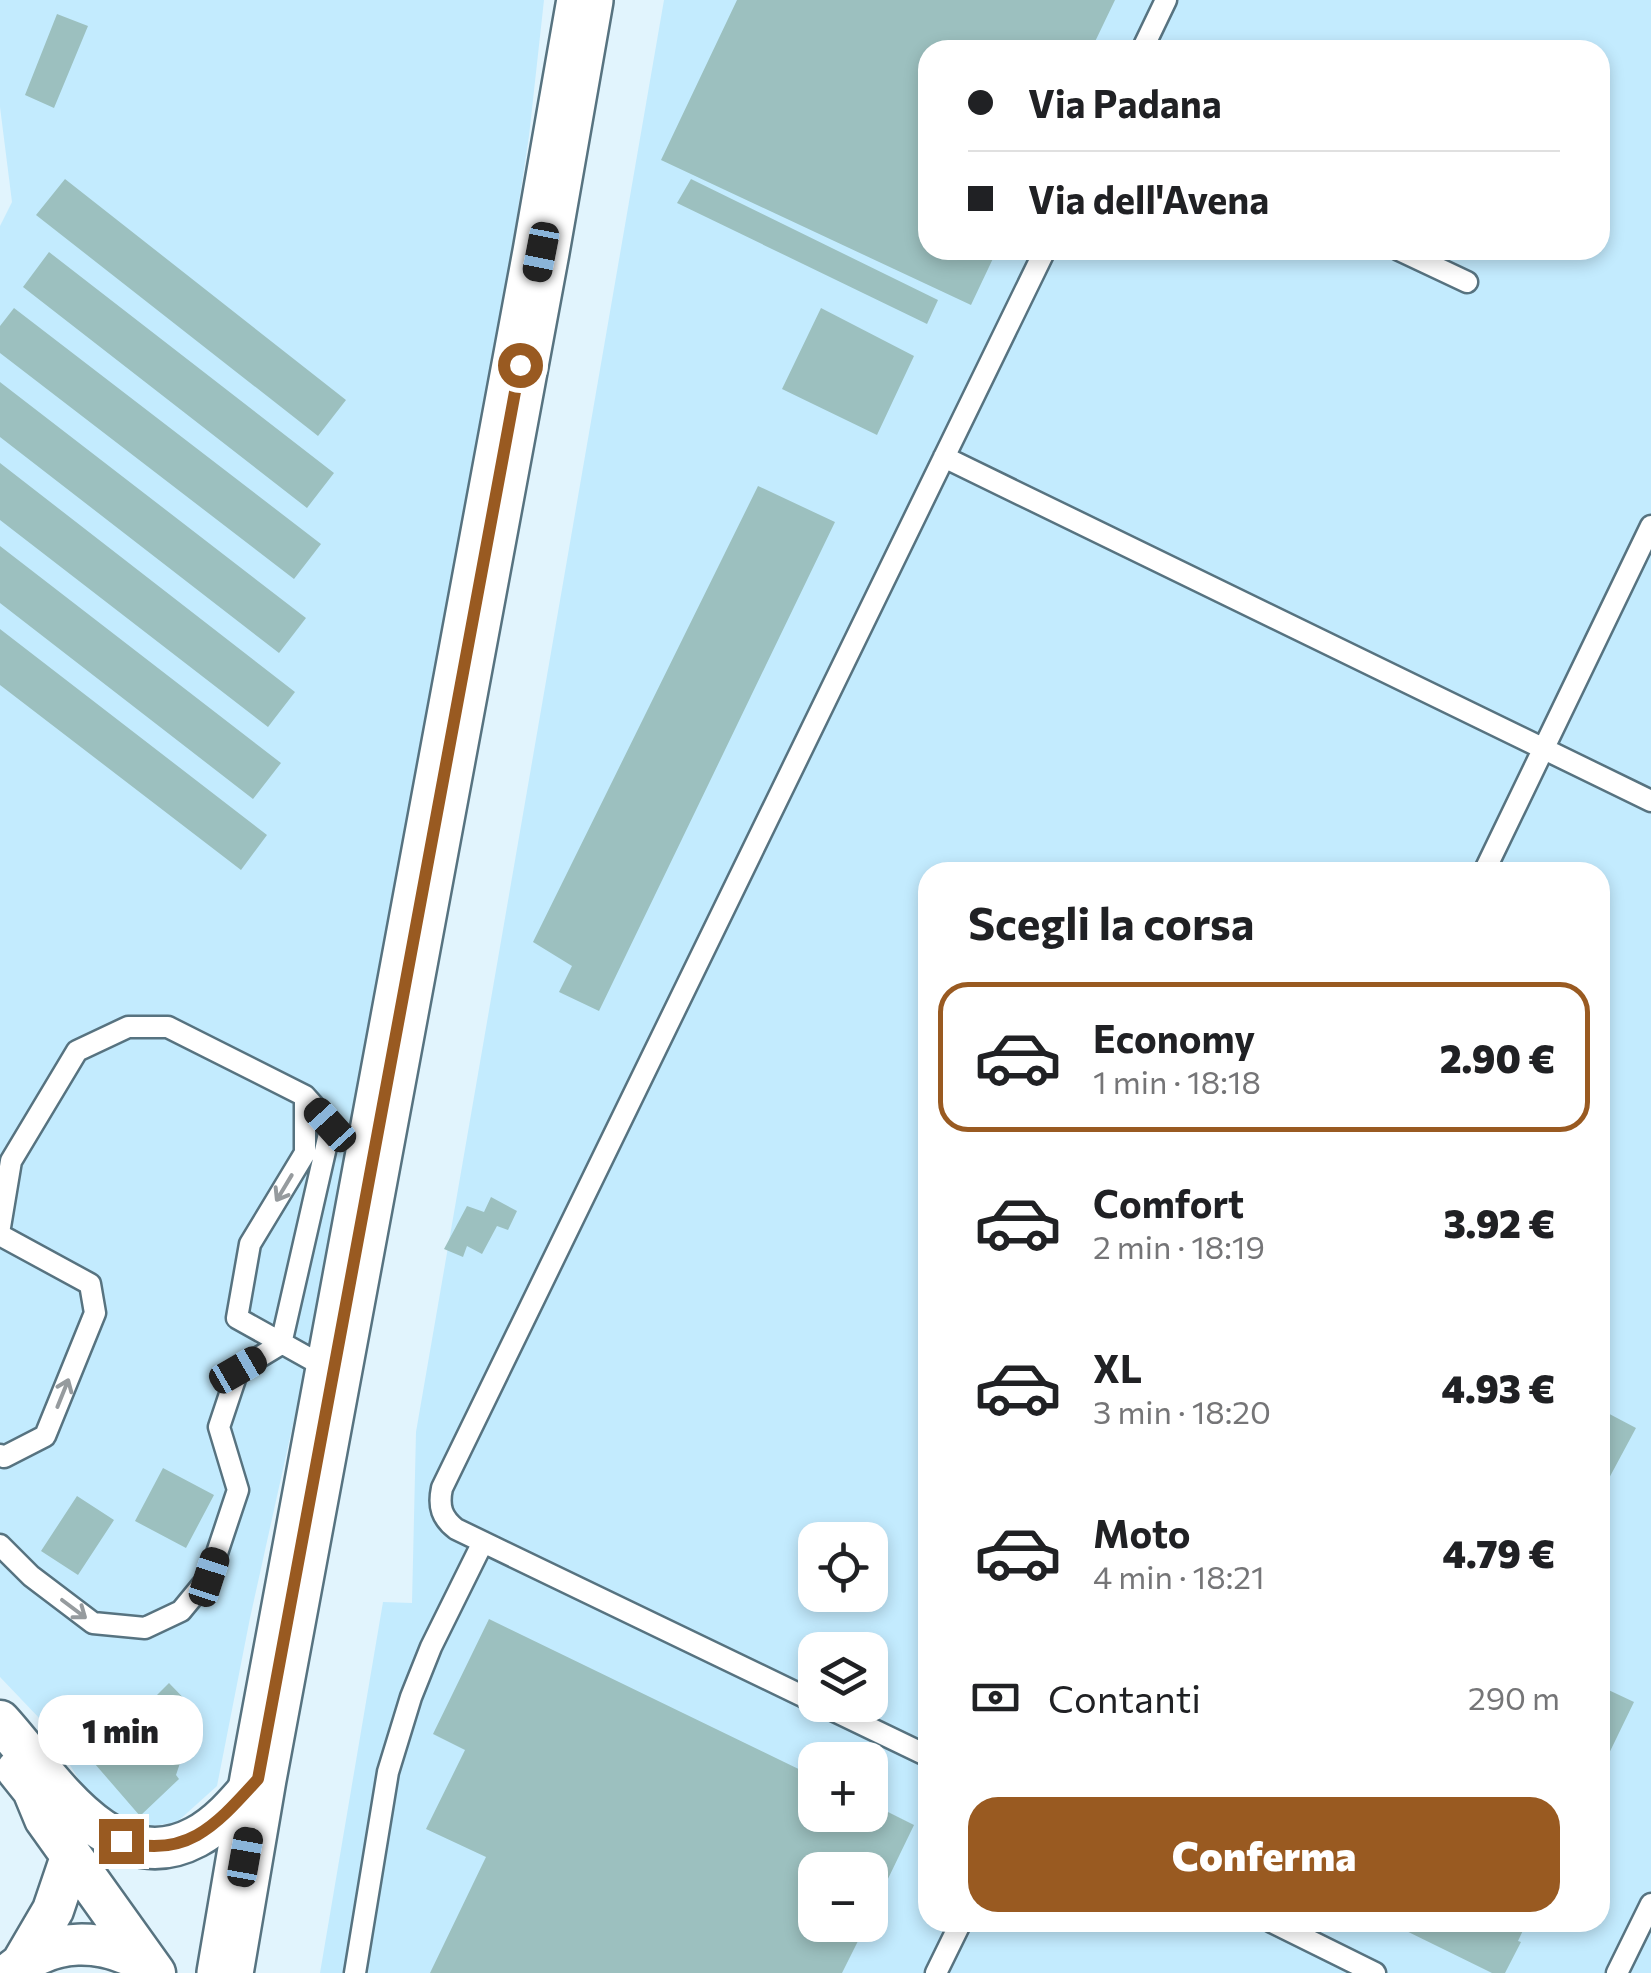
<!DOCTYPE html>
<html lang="it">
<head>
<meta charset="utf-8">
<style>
	body { margin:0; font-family:Commissioner,sans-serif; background:#f6f6f6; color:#202124; height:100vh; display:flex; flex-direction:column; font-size:38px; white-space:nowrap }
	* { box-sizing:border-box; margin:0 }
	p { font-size:32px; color:#757577 }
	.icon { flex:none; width:55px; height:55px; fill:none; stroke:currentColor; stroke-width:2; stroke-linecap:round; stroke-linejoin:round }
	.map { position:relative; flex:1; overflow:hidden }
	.panel { position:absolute; left:918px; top:862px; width:692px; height:1070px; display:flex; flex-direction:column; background:#fff; border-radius:30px; box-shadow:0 5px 15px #0003 }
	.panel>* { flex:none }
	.guide { position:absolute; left:918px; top:40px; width:692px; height:220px; border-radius:30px; box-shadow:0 5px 15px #0003; display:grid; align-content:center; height:220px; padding:0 50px; background:#fff }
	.controls { position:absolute; left:798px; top:1522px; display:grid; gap:20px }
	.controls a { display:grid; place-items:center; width:90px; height:90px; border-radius:20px; background:#fff; box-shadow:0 5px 15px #0003; font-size:50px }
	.end { position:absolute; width:45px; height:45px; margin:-22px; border:12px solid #995a21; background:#fff; box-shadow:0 0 0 5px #fff }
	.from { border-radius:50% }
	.bubble { position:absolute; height:70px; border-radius:30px; background:#fff; box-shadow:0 5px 15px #0003; font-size:32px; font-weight:800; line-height:70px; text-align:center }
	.car { position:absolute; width:30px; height:60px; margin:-30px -15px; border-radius:12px; box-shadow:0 0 8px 2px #0007; background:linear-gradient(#222 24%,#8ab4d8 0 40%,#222 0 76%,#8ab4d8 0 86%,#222 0) }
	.guide b { display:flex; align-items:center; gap:35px; height:95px; font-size:38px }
	.guide b+b { border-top:2px solid #e0e0e0 }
	.guide i { width:25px; height:25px; background:#202124 }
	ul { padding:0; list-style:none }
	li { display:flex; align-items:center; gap:30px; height:150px; margin:0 20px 15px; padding:0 30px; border:5px solid transparent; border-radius:30px }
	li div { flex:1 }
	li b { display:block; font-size:38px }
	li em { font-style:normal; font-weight:800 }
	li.current { border-color:#995a21 }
	li>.icon { width:90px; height:90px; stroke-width:1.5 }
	h2 { padding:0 50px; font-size:45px; line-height:120px }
	.pay { display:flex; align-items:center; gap:25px; height:110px; padding:0 50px; font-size:38px }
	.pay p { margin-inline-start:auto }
	.button { display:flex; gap:20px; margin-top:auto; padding:20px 50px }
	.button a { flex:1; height:115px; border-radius:30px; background:#995a21; color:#fff; font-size:40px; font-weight:800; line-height:115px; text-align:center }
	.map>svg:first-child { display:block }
	.built { fill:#c3ebfe; fill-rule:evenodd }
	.building { fill:#9cc0bf }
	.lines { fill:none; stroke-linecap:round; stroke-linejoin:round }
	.service-casing { stroke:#577380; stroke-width:25 }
	.minor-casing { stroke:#577380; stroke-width:45 }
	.secondary-casing { stroke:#577380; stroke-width:60 }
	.service { stroke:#fff; stroke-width:20 }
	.minor { stroke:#fff; stroke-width:40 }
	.secondary { stroke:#fff; stroke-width:55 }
	.oneway { stroke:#969b9e }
	.route { stroke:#995a21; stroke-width:12 }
</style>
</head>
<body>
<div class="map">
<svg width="1651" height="1973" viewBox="0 0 1651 1973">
	<rect width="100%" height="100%" fill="#e1f4fd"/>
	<!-- built -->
	<path class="built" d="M0 0H544L529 136 496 355 394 923 301 1388 250 1618 217 1786 177 1822 131 1830 97 1808 42 1721 0 1677V226L12 202 0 107Z
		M664 0H1651V1973H320L383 1602 412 1603 416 1432ZM928 50H1600V250H928ZM928 872H1600V1922H928ZM815 1540H870V1595H815ZM815 1650H870V1705H815ZM815 1760H870V1815H815ZM815 1870H870V1925H815Z"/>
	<!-- building -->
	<path class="building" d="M737 0H1115L1091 50H928V250H997L971 305 661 160Z
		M57 14 88 26 54 108 25 95Z
		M65 179 346 400 318 436 36 215Z
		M691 179 938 300 927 324 677 203Z
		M49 252 334 473 307 508 23 287Z
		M14 308 321 544 294 579 0 353V326Z
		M821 308 914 356 877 435 782 389Z
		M0 382 306 618 279 653 0 437Z
		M0 463 295 692 268 727 0 520Z
		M758 486 835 522 599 1011 559 992 572 966 533 942Z
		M0 546 281 763 253 799 0 603Z
		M0 629 267 835 241 870 0 685Z
		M491 1197 517 1211 508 1230 497 1226 482 1254 467 1246 463 1257 444 1249 467 1206 484 1212Z
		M1600 1409 1636 1428 1600 1495Z
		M163 1468 214 1495 186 1548 135 1521Z
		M77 1496 114 1520 78 1575 41 1551Z
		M489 1619 815 1777V1815H870V1803L914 1825 870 1916V1870H815V1925H866L842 1973H430L486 1857 426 1829 465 1750 433 1734Z
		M169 1683 197 1712 176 1775 179 1779 140 1816 82 1749 123 1711 132 1720Z
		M1600 1686 1634 1702 1600 1772Z
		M1388 1922H1527L1518 1941 1521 1942 1505 1973H1492Z"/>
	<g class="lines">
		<!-- service casing -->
		<g class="service-casing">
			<path id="service" d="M1142 50 1166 0
				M1399 250 1467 282
				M944 457 1651 801
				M1484 872 1651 526
				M305 1096V1153L250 1244 237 1318 332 1371
				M0 1227 11 1161 77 1051 128 1027H168L305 1096 331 1125
				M0 1235 90 1284 95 1313 45 1436 4 1457 0 1455
				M0 1545 31 1576 93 1623 145 1628 181 1611 209 1577 238 1490 219 1427 238 1370 281 1344 331 1125
				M815 1702 456 1529C442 1518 438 1507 442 1488L1045 250
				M822 1705 928 1756
				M1272 1922 1375 1973
				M355 1973 388 1772 411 1697 431 1647 483 1542
				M936 1973 961 1922
				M1617 1973 1651 1904"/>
		</g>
		<!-- minor casing -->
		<g class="minor-casing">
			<path id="minor" d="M0 1721C48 1773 110 1883 196 1837 221 1824 240 1800 258 1779
				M17 1770 33 1790 45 1819 155 1973
				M22 1963 53 1910 71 1857
				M10 1973C52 1936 102 1937 149 1965"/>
		</g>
		<!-- secondary casing -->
		<g class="secondary-casing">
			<path id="secondary" d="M225 1973 258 1779 541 252 585 0"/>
		</g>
		<!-- service -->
		<use href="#service" class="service"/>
		<!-- minor -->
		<use href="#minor" class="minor"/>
		<!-- secondary -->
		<use href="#secondary" class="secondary"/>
	</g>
	<!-- one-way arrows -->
	<defs><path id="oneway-shaft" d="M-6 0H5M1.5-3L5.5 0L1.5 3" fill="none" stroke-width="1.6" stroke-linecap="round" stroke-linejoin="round" transform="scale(2.5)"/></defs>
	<g class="oneway">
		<use href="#oneway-shaft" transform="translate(284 1188) rotate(121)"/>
		<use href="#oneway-shaft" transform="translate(63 1393) rotate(-68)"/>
		<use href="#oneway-shaft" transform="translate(74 1609) rotate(37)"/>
	</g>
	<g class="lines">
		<!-- route -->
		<path class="route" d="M121 1841C187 1860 217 1824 258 1779L520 365"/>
	</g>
</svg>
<div class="controls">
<a><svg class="icon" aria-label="locate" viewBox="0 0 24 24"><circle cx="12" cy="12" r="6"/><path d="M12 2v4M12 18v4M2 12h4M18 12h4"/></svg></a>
<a><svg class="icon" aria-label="layers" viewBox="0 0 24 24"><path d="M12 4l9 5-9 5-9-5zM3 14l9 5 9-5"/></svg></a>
<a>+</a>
<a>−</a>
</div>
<i class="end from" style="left:520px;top:365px"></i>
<i class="end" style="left:121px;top:1841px"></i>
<div class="bubble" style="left:38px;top:1695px;width:165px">1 min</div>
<i class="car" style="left:541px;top:252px;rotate:191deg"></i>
<i class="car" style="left:330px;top:1125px;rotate:318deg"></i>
<i class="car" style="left:238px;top:1370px;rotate:60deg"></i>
<i class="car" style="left:209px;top:1577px;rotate:18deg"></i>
<i class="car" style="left:245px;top:1857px;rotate:10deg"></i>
<div class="guide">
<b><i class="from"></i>Via Padana</b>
<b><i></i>Via dell'Avena</b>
</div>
<section class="panel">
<h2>Scegli la corsa</h2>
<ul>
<li class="current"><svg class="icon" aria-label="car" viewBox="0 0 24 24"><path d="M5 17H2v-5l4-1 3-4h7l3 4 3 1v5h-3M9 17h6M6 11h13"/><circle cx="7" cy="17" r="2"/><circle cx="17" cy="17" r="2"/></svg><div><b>Economy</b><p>1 min · 18:18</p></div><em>2.90 €</em></li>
<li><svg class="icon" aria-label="car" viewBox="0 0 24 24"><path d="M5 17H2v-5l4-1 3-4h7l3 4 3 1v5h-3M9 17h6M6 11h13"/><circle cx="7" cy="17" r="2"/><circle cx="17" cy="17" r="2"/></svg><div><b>Comfort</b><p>2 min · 18:19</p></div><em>3.92 €</em></li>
<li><svg class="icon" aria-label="car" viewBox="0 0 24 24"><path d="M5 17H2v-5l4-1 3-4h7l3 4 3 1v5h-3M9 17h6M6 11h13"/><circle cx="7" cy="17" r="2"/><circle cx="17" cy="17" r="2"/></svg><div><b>XL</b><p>3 min · 18:20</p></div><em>4.93 €</em></li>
<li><svg class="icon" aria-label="car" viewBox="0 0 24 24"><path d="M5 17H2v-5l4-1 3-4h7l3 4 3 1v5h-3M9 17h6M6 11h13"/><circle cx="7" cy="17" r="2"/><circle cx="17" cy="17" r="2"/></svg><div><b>Moto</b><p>4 min · 18:21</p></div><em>4.79 €</em></li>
</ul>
<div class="pay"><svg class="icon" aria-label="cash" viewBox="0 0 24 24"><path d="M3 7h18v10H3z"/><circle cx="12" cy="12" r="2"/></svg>Contanti<p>290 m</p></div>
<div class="button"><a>Conferma</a></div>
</section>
</div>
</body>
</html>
